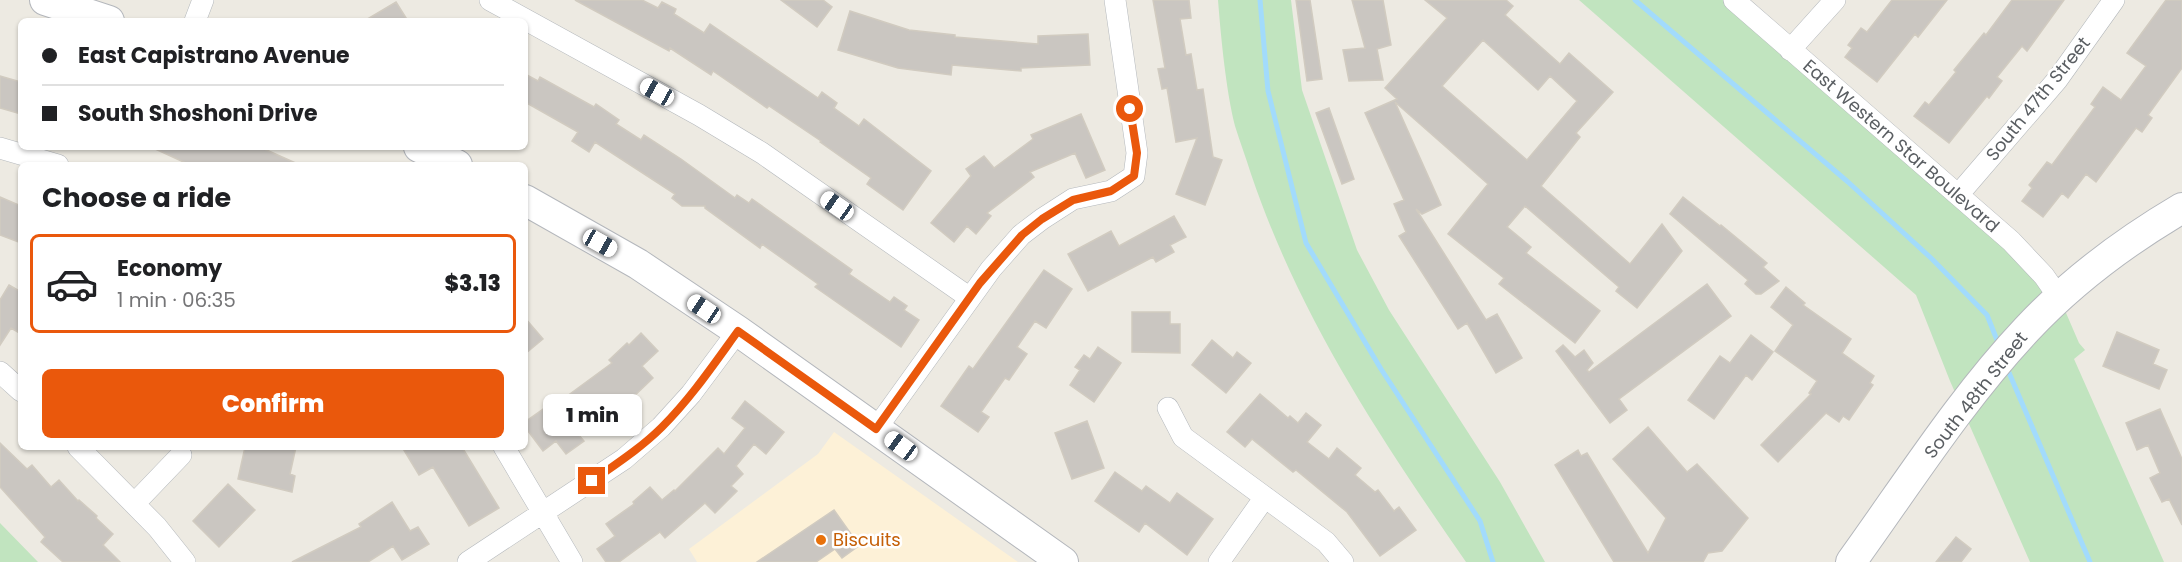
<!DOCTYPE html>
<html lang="en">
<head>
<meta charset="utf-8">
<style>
	body { margin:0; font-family:Poppins,sans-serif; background:#f2f2f2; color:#202124; height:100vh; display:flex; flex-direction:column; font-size:22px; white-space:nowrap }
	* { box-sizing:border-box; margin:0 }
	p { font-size:20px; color:#757577 }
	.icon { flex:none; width:33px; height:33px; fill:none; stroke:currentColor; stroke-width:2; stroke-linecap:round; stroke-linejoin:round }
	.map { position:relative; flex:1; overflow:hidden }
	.sheet { position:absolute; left:18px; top:162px; width:510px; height:288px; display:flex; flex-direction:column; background:#fff; border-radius:9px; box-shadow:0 2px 4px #0004 }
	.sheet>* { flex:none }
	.banner { position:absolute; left:18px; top:18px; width:510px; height:132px; border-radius:9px; box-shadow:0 2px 4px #0004; display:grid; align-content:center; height:132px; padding:0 24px; background:#fff }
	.end { position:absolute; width:27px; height:27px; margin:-14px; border:8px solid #ea580c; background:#fff; box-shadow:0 0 0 3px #fff }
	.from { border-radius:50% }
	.bubble { position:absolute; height:42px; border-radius:9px; background:#fff; box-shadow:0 2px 4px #0004; font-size:20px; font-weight:800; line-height:42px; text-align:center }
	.car { position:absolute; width:18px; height:36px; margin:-18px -9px; border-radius:8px; box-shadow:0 0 4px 2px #0007; background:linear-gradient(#fff 24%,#345 0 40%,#fff 0 76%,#345 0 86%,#fff 0) }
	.banner b { display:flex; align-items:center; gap:21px; height:57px; font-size:22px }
	.banner b+b { border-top:2px solid #e0e0e0 }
	.banner i { width:15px; height:15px; background:#202124 }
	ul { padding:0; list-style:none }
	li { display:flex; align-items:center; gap:18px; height:99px; margin:0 12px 9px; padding:0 12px; border:3px solid #e0e0e0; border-radius:9px }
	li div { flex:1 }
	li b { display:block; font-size:22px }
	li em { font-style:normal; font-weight:800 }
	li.on { border-color:#ea580c }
	li>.icon { width:54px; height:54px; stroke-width:1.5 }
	h2 { padding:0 24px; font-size:27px; line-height:72px }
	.button { display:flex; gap:12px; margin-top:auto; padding:12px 24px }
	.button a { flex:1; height:69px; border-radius:9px; background:#ea580c; color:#fff; font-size:24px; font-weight:800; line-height:69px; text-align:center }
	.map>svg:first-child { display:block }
	.commercial { fill:#fdf1d7 }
	.green { fill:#c1e4bf }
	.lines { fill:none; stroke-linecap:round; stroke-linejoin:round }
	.stream { stroke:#a2dbfc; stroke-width:5 }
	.building { fill:#cac6c1; stroke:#d1cbc0; stroke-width:1.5; fill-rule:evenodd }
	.street-casing { stroke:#b4b8bc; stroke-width:22 }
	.secondary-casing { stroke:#b4b7bc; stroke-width:32 }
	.street { stroke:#fff; stroke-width:21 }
	.secondary { stroke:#fff; stroke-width:30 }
	.route { stroke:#ea580c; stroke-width:8 }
	.food-dot { fill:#e8710a; stroke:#fff; stroke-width:2 }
	.labels { text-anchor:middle; stroke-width:5; stroke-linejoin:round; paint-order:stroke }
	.street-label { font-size:18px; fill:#5a5e62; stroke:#fff }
	.food-label { font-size:18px; fill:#c56008; stroke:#fff; text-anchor:start }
</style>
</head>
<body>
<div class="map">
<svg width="2182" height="562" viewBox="0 0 2182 562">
	<rect width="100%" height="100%" fill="#edeae2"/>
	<!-- commercial -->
	<path class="commercial" d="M834 432 1018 562H697L689 549 818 454Z"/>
	<!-- green -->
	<path class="green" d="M1218 0H1291L1302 90 1357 250 1389 310 1500 482 1545 562H1466C1380 438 1300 318 1251 174 1246 158 1240 142 1235 126 1226 90 1221 38 1218 0Z
		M1579 0H1734L2060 299 2079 343 2085 350 2074 359 2164 562H2030L1950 381 1916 295Z
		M0 523 38 562H0Z"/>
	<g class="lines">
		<!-- stream -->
		<path class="stream" d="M1260 0 1268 91 1306 243 1381 369 1480 521 1493 562
			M1635 0 1848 182 1932 259 1987 315 1999 345
			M2007 368 2090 562"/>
	</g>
	<!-- building -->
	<path class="building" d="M575 0H642L658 8 662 2 676 9 674 14 704 33 710 24 818 98 822 92 837 103 834 108 859 126 864 119 931 171 903 210 867 184 871 178 820 142 821 141 769 106 767 108 713 71 711 75 670 48 669 51Z
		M781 0H823L832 7 817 27Z
		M1153 0H1189L1191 18 1180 19 1186 55 1191 54 1197 90 1203 89 1213 157 1222 160 1205 205 1176 194 1197 138 1176 142 1167 88 1162 89 1158 69 1165 68Z
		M1296 0H1310L1322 79 1307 81Z
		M1352 0H1383L1391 45 1377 49 1383 80 1349 81 1343 50 1365 48Z
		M1425 0H1506L1513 6 1505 15 1560 64 1569 53 1613 92 1576 133 1580 137 1541 186 1630 264 1662 224 1682 251 1637 308 1616 291 1619 287 1525 206 1507 227 1531 247 1526 253 1600 311 1575 343 1499 284 1504 278 1448 234 1488 184 1395 102 1441 205 1422 214 1416 209 1486 320 1497 314 1522 358 1496 373 1467 323 1458 329 1399 236 1406 232 1394 204 1404 200 1365 113 1397 99 1385 88 1447 18ZM1483 40 1538 90 1550 76 1577 101 1527 160 1442 86Z
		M1892 0H1947L1918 37 1915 34 1877 82 1845 57 1852 48 1848 45 1861 28 1867 32Z
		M2012 0H2064L2027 51 2022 46 1997 77 2002 81 1989 98 1987 96 1949 143 1914 116 1925 102 1929 105 1956 72 1954 70 1984 33 1986 35Z
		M2166 0H2182V68L2148 115 2152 118 2142 132 2136 128 2096 182 2086 174 2068 198 2062 193 2043 217 2022 201 2032 188 2029 185 2047 162 2052 165 2095 107 2091 104 2103 87 2121 100 2146 66 2127 53Z
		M396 2 408 21H364Z
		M850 11 909 30 955 35V37L1038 44V36L1088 34 1090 65 1021 68V71L952 65 951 75 898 68 838 50Z
		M525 74 538 81 540 77 594 107 596 104 619 120 616 124 641 140 644 135 681 159 735 198 737 195 749 203 752 199 852 270 849 274 890 302 894 297 907 306 904 310 919 320 901 347 815 287 818 284 762 244 760 248 705 208V206H682L672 198 675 194 595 142 589 152 572 141 578 132 525 102Z
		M0 76 21 82V114L0 108Z
		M1329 108 1354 179 1342 184 1316 113Z
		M1081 114 1105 170 1086 178 1075 153 1030 172 1034 177 987 213 991 216 976 234 967 226 954 242 931 223 971 176 966 169 984 156 994 168 1033 139 1031 135Z
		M151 147H260L300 165H190Z
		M0 197 21 206V243L0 235Z
		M1683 197 1720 226 1721 225 1767 263 1763 267 1779 281 1761 294H1756L1745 284 1748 280 1670 214Z
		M1174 216 1186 237 1170 245 1174 252 1156 262 1153 257 1088 291 1068 254 1111 231 1119 246Z
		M1044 270 1072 289 1046 328 1035 321 1017 347 1027 354 1009 380 1005 378 981 412 989 417 978 432 941 406 969 366 973 369Z
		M1707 284 1731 316 1619 399 1627 410 1610 423 1556 351 1563 345 1575 357 1584 350 1593 363 1587 370 1589 372Z
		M9 285 21 292V334L11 328 0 345V300Z
		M1786 287 1805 303 1803 305 1851 339 1842 353 1874 376 1870 383 1873 385 1849 420 1843 416 1839 422 1826 413 1778 462 1761 445 1811 394 1809 393 1817 381 1775 351 1793 325 1771 307Z
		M1132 312H1170V324H1180V353L1132 352Z
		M525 318 543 339 525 354Z
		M2117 332 2159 350 2153 364 2167 370 2159 389 2103 366Z
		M641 333 658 351 642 366 653 378 628 402 631 406 605 425 600 417 578 434 584 441 566 454 556 441 543 451 525 427V422L546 407 548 410 612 363 609 360 627 343 629 345Z
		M1751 335 1773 352 1752 380 1746 375 1714 419 1688 400 1720 356 1730 363Z
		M1212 340 1233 358 1237 352 1251 363 1226 393 1192 365Z
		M1098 347 1121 363 1094 402 1070 385 1080 370 1075 367 1084 355 1090 359Z
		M1260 394 1288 418 1290 416 1298 423 1306 413 1321 425 1307 442 1329 459 1337 448 1361 468 1355 475 1375 492 1378 490 1394 511 1399 507 1416 530 1380 556 1347 512 1296 470 1293 472 1252 439 1245 447 1227 432Z
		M745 401 784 432 766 454 754 444 736 466 743 474 731 486 737 491 715 513 705 503 665 538 660 532 619 562H606L597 549 615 536 606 524 634 504 633 502 650 487 662 500 674 490 675 491 718 448 724 454 745 428 732 418Z
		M2160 409 2182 459V525L2169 499 2162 502 2150 478 2160 473 2148 445 2137 450 2126 423Z
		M1087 421 1104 468 1072 479 1055 433Z
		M1648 427 1687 472 1697 464 1748 518 1722 551 1708 553 1703 562H1614L1555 465 1578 450 1581 456 1587 453 1648 553 1666 518 1613 459Z
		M0 443 27 469 32 465 51 487 59 480 78 501 79 500 97 516 96 518 113 534 103 545 120 562H63L41 542 45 537 0 487Z
		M245 447H296L290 474 295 476 292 492 238 479Z
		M402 447H462L499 508 469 526 433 467 419 475Z
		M1115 472 1142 491 1146 486 1170 503 1177 493 1213 519 1187 555 1145 523 1139 532 1095 501Z
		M228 484 255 510 219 547 193 521Z
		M392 502 410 531 418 527 429 544 402 560 393 546 368 562H292L361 527 359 524Z
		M834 510 851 534 849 536 857 547 842 558 835 549 816 562H757Z
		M1956 537 1971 549 1961 562H1936Z"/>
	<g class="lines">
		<!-- street casing -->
		<g class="street-casing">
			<path id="street" d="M490 0 699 115 762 153 970 298
				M1734 0 2011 241 2044 276 2060 299
				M195 21 203 0
				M1790 50 1835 0
				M0 148 58 165
				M1958 195 2057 80 2114 0
				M0 372 21 391
				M1168 408 1183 437 1326 542 1343 562
				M876 429 991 269 1021 235 1042 219 1073 199 1111 191 1134 176 1137 153 1115 0
				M78 447 157 527 185 562
				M504 447 572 562
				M135 503 181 455
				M468 562 624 459 661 427 691 394 738 331
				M1219 562 1265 497"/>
		</g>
		<!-- secondary casing -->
		<g class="secondary-casing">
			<path id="secondary" d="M45 0 109 21
				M419 147 457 165
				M525 200 638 264 738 331 1063 562
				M1851 562C1908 483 1961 399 2027 329 2072 281 2126 241 2182 208"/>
		</g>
		<!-- street -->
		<use href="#street" class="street"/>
		<!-- secondary -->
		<use href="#secondary" class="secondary"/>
	</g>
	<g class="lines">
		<!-- route -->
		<path class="route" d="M592 481C616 464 641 448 662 427 691 398 714 364 738 331L876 429 980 283 1022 235 1042 219 1073 200 1111 191 1134 176 1137 153 1130 109"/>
	</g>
	<!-- markers -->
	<circle class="food-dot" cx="821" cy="540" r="6"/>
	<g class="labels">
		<!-- street labels -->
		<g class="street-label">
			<text transform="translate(2038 99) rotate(-51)" y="6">South 47th Street</text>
			<text transform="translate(1901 146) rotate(41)" y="6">East Western Star Boulevard</text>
			<text transform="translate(1976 395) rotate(-52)" y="6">South 48th Street</text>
		</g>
		<!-- food labels -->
		<g class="food-label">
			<text x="833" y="546">Biscuits</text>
		</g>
	</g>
</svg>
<i class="end from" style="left:1130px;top:109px"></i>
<i class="end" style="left:592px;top:481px"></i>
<div class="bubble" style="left:543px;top:394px;width:99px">1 min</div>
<i class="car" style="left:657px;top:92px;rotate:299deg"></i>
<i class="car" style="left:837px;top:206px;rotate:305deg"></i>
<i class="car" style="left:600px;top:243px;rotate:119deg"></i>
<i class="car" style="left:704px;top:309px;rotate:304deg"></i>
<i class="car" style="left:901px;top:446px;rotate:306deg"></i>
<div class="banner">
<b><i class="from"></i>East Capistrano Avenue</b>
<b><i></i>South Shoshoni Drive</b>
</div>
<section class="sheet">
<h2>Choose a ride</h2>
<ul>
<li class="on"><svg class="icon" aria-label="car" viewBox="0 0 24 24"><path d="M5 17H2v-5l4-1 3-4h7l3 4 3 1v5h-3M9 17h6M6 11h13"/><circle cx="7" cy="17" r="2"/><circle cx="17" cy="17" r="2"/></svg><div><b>Economy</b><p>1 min · 06:35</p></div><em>$3.13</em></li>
</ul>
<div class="button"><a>Confirm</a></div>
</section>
</div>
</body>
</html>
